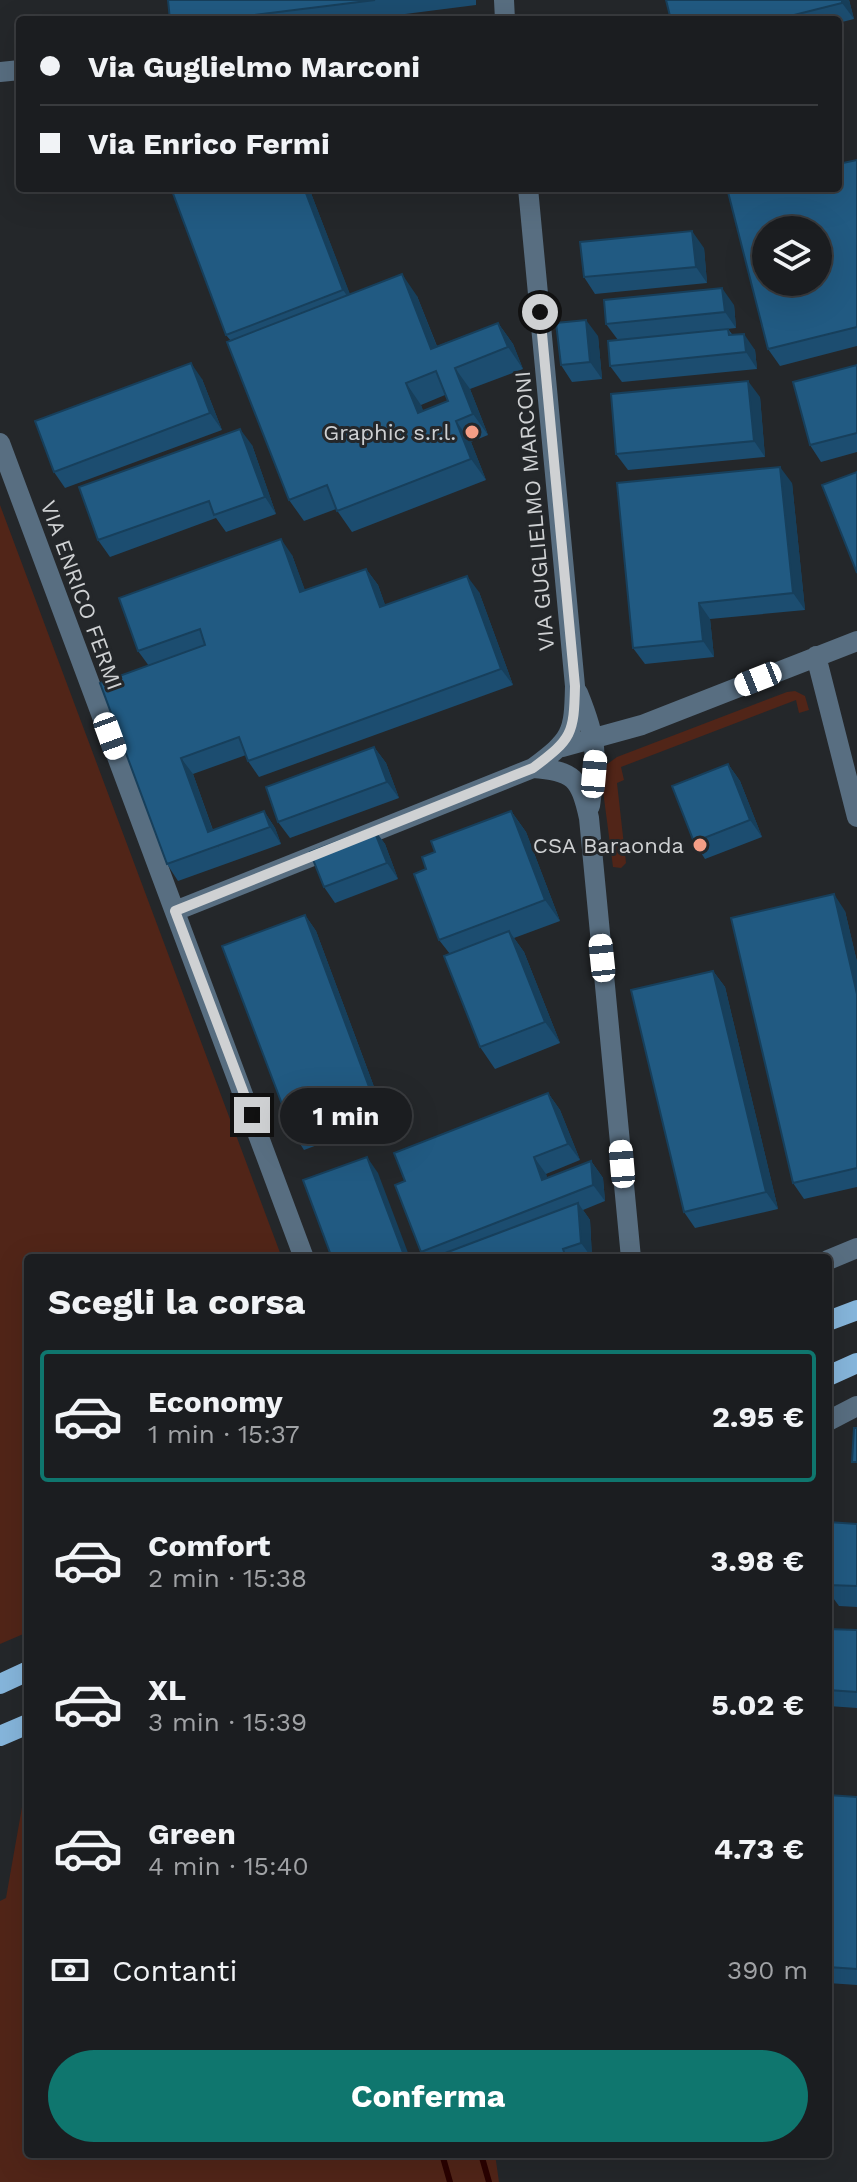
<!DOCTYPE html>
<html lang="it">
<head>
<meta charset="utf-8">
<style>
	body { margin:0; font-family:"Work Sans",sans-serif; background:#282a2d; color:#f1f3f6; height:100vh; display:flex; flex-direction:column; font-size:30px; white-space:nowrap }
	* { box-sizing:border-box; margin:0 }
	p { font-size:26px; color:#a0a2a5 }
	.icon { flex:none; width:44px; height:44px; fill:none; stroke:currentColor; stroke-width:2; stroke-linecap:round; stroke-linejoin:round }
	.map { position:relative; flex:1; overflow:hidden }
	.side { position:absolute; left:24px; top:1254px; width:808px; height:904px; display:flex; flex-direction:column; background:#1b1d20; border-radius:8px; box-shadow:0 8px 32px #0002,0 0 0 2px #393b3e }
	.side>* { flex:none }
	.banner { position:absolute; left:16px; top:16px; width:826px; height:176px; border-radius:8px; box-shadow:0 8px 32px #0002,0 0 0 2px #393b3e; display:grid; align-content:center; height:176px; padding:0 24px; background:#1b1d20 }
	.fabs { position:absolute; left:752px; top:216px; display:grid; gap:16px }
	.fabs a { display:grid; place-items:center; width:80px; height:80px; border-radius:50%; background:#1b1d20; box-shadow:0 8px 32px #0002,0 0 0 2px #393b3e; font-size:40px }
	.end { position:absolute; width:36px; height:36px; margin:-18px; border:10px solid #cfd1d3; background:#111; box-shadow:0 0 0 4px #111 }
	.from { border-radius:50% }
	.bubble { position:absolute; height:56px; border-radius:28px; background:#1b1d20; box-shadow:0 8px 32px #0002,0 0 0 2px #393b3e; font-size:26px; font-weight:700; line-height:56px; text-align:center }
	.car { position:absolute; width:24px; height:48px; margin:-24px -12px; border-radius:10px; box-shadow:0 0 6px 2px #0007; background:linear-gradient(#fff 24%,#345 0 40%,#fff 0 76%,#345 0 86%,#fff 0) }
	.banner b { display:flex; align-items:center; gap:28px; height:76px; font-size:30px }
	.banner b+b { border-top:2px solid #393b3e }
	.banner i { width:20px; height:20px; background:#f1f3f6 }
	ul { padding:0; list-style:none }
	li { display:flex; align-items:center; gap:24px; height:132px; margin:0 16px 12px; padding:0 8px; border:4px solid transparent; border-radius:8px }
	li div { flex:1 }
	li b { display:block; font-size:30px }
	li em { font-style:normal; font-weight:700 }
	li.on { border-color:#0f766e }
	li>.icon { width:72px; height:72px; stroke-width:1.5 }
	h2 { padding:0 24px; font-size:36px; line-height:96px }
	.pay { display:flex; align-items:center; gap:20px; height:88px; padding:0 24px; font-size:30px }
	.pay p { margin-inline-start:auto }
	.cta { display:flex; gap:16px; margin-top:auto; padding:16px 24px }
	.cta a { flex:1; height:92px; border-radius:48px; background:#0f766e; color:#fff; font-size:32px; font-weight:700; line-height:92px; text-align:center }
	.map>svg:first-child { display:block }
	.green { fill:#512518 }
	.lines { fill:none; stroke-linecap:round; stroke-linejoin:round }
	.stream { stroke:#2a0200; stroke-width:6 }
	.minor { stroke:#586e81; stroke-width:20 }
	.major { stroke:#86b6dc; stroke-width:20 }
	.wall { fill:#1c4d70; fill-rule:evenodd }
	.shaded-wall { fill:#173f5b }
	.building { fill:#215a82; stroke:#173f5b; stroke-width:2; fill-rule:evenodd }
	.route { stroke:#cfd1d3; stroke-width:10 }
	.poi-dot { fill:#f49e86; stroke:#24272a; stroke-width:3 }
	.labels { text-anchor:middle; stroke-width:6; stroke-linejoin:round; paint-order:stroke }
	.poi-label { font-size:22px; fill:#cfd1d3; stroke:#24272a; text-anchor:end }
	.street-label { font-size:22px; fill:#cfd1d3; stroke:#24272a }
</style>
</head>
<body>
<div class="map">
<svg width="857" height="2182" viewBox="0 0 857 2182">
	<rect width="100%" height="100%" fill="#24272a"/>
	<!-- green -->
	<path class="green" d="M0 505 282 1258H28V1632L0 1644Z
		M795 691 805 696 809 710 799 713 796 700 621 767 624 780 617 783 626 863 621 868 613 867 602 783 606 765 617 757 787 692Z
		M28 1773V2154H495L499 2182H0V1901L6 1898Z"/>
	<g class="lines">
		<!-- stream -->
		<path class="stream" d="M442 2154 450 2182
			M481 2154 489 2182"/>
		<!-- minor -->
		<path class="minor" d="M504 0 505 20
			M0 72 20 70
			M0 443 304 1258
			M816 656 857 817
			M578 693C598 742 597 754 590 806
			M562 747 642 725 857 641
			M533 768C574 771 580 778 589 818L631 1258
			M175 911 533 768C572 739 574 734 575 686L528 188
			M828 1260 857 1248
			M828 1421 857 1406"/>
		<!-- major -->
		<path class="major" d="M828 1321 857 1310
			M828 1376 857 1363
			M0 1684 28 1671
			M0 1736 28 1724"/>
	</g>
	<!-- wall -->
	<path class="wall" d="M168 0H476V5L358 20H170Z
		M666 0H849L854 19 838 23V20H671Z
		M857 160V346L780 366 768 349Z
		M171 188H309L350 295 417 296 437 346 498 323 513 344 523 369 470 389 488 435 471 442 486 480 352 532 336 509 304 521 289 500 231 341 226 335ZM445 395 448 401 423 411 421 405Z
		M704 248 707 283 595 294 584 277Z
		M734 305 736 328 618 340 606 324Z
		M728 329 732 334 755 350 757 369 622 382 610 366Z
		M598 336 602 379 572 382 561 365Z
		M857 365V452L821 462 810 445Z
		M202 379 222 430 65 488 54 472Z
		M760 397 765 457 628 470 616 454Z
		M252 445 276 514 226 532 216 518 110 557 98 540Z
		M792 483 805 610 710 619 714 657 645 664 633 648Z
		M292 555 305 591 366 569 378 585 385 605 479 592 513 685 259 777 248 761 246 755 193 774 213 830 264 811 275 828 281 844 178 881 167 864 149 666 138 651Z
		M374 747 386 763 399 798 290 838 278 822Z
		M728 764 740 781 762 837 705 859 694 842Z
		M511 811 526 832 560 921 514 938 524 952 560 1043 495 1069 480 1047 450 954 439 940 426 869 435 852Z
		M373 828 385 844 398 879 335 903 324 887Z
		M845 911 857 962V1187L804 1199 793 1183Z
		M305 915 316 931 386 1119 304 1150 293 1133Z
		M713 971 725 987 778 1209 695 1228 684 1212Z
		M548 1093 560 1110 580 1160 546 1174 547 1178 591 1161 603 1178 605 1201 583 1210 590 1220 592 1258H425L421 1252 405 1181Z
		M828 1522 857 1524V1607L839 1606 828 1591Z
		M828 1629 857 1630V1708L828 1706Z
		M828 1795 857 1797V1985L828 1983Z"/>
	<!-- shaded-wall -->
	<path class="shaded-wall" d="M842 0H849L854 19 842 3Z
		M304 188H309L355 307 343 290Z
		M692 231 704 248 707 283 696 267Z
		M402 274 417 296 446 370 431 349Z
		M722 288 734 305 736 328 725 312Z
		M586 320 598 336 602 379 590 362Z
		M498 323 513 344 523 369 508 347Z
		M744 334 755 350 757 369 746 352Z
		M191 363 202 379 222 430 210 413Z
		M455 368 470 389 488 435 473 414Z
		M748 381 760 397 765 457 754 441Z
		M406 383 421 405 433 435 418 413Z
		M456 421 471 442 486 480 471 459Z
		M240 429 252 445 276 514 265 497Z
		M780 467 792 483 805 610 793 593Z
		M281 539 292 555 312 609 300 592Z
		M366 569 378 585 392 624 380 607Z
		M467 576 479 592 513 685 501 669Z
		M699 603 710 619 714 657 703 641Z
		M374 747 386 763 399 798 387 782Z
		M181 758 193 774 219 848 208 832Z
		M728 764 740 781 762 837 750 820Z
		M264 811 275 828 281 844 270 827Z
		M511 811 526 832 560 921 545 900Z
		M373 828 385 844 398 879 387 863Z
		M834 894 845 911 857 962V994Z
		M305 915 316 931 386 1119 375 1103Z
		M509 931 524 952 560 1043 545 1022Z
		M713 971 725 987 778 1209 766 1192Z
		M548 1093 560 1110 580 1160 568 1144Z
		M367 1157 378 1173 410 1258H405Z
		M534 1157 546 1174 554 1196 542 1180Z
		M591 1161 603 1178 605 1201 593 1185Z
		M578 1203 590 1220 592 1258 581 1243Z"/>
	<!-- building -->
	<path class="building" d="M168 0H375L213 20H170Z
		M666 0H842V3L774 20H671Z
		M857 160V327L768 349 728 192 745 188H838V164ZM766 230H818V282H766Z
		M171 188H304L343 290 226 335Z
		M692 231 696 267 584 277 580 242Z
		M402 274 431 349 498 323 508 347 455 368 473 414 456 421 471 459 337 511 327 485 289 500 227 342ZM436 371 448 401 418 413 406 383Z
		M722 288 725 312 606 324 604 300Z
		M586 320 590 362 561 365 556 323Z
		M728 329 729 335 744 334 746 352 610 366 608 341Z
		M191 363 210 413 54 472 35 421Z
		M857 365V433L810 445 793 382Z
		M748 381 754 441 616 454 611 394Z
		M240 429 265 497 214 515 209 501 98 540 79 487Z
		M780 467 793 593 699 603 703 641 633 648 617 483Z
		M857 472V573L822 485Z
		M281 539 300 592 366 569 380 607 467 576 501 669 248 761 239 737 181 758 208 832 264 811 270 827 167 864 100 683 205 645 200 629 138 651 119 598Z
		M374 747 387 782 278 822 266 787Z
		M728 764 750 820 694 842 672 786Z
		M511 811 545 900 439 940 414 874 426 869 422 857 435 852 431 841Z
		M373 828 387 863 324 887 310 852Z
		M834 894 857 994V1168L793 1183 731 918Z
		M305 915 375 1103 293 1133 222 946Z
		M509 931 545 1022 480 1047 444 956Z
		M713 971 766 1192 684 1212 631 990Z
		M548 1093 568 1144 534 1157 542 1180 591 1161 593 1185 421 1252 395 1185 405 1181 394 1153Z
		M367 1157 405 1258H332L303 1180Z
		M578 1203 581 1243 563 1249 566 1258H432Z
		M854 1428H857V1462H852Z
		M828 1522 857 1524V1586L828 1585Z
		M828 1629 857 1630V1692L828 1690Z
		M828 1795 857 1797V1969L828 1967Z"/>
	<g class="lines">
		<!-- route -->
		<path class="route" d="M252 1115 175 911 533 768C572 739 574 734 575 686L540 312"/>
	</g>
	<!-- markers -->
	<g class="poi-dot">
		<circle cx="472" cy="432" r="8"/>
		<circle cx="700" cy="845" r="8"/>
	</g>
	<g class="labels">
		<!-- poi labels -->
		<g class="poi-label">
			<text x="456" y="440">Graphic s.r.l.</text>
			<text x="684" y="853">CSA Baraonda</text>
		</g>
		<!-- street labels -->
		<g class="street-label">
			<text transform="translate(534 511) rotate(-95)" y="8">VIA GUGLIELMO MARCONI</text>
			<text transform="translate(82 595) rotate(70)" y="8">VIA ENRICO FERMI</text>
		</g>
	</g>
</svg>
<div class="fabs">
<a><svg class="icon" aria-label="layers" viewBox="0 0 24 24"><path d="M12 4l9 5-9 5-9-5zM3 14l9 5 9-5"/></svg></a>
</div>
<i class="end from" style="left:540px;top:312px"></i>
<i class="end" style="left:252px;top:1115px"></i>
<div class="bubble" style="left:280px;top:1088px;width:132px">1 min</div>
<i class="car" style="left:758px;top:679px;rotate:248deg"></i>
<i class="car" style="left:110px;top:736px;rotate:160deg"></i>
<i class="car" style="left:594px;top:774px;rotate:5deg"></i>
<i class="car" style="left:602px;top:958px;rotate:354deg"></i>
<i class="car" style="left:622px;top:1164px;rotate:355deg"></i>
<div class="banner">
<b><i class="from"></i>Via Guglielmo Marconi</b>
<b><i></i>Via Enrico Fermi</b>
</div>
<section class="side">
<h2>Scegli la corsa</h2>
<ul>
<li class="on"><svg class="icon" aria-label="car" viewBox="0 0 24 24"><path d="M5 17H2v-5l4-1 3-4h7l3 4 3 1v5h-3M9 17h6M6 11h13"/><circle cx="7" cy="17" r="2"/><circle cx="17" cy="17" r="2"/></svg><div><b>Economy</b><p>1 min · 15:37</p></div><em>2.95 €</em></li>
<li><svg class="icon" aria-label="car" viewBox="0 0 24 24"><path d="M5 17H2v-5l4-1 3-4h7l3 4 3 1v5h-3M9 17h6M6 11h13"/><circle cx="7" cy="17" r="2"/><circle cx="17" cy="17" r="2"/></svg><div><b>Comfort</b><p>2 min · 15:38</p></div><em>3.98 €</em></li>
<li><svg class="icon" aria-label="car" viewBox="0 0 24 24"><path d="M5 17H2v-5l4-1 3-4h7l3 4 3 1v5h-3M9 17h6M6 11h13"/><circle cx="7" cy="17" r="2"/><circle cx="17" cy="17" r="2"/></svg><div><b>XL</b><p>3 min · 15:39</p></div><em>5.02 €</em></li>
<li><svg class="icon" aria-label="car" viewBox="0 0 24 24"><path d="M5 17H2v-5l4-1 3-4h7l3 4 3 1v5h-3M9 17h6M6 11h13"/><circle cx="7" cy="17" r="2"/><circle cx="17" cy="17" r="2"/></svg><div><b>Green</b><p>4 min · 15:40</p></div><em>4.73 €</em></li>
</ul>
<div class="pay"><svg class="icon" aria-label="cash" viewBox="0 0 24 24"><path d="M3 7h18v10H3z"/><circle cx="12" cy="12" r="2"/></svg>Contanti<p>390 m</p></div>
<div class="cta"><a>Conferma</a></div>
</section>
</div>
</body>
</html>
